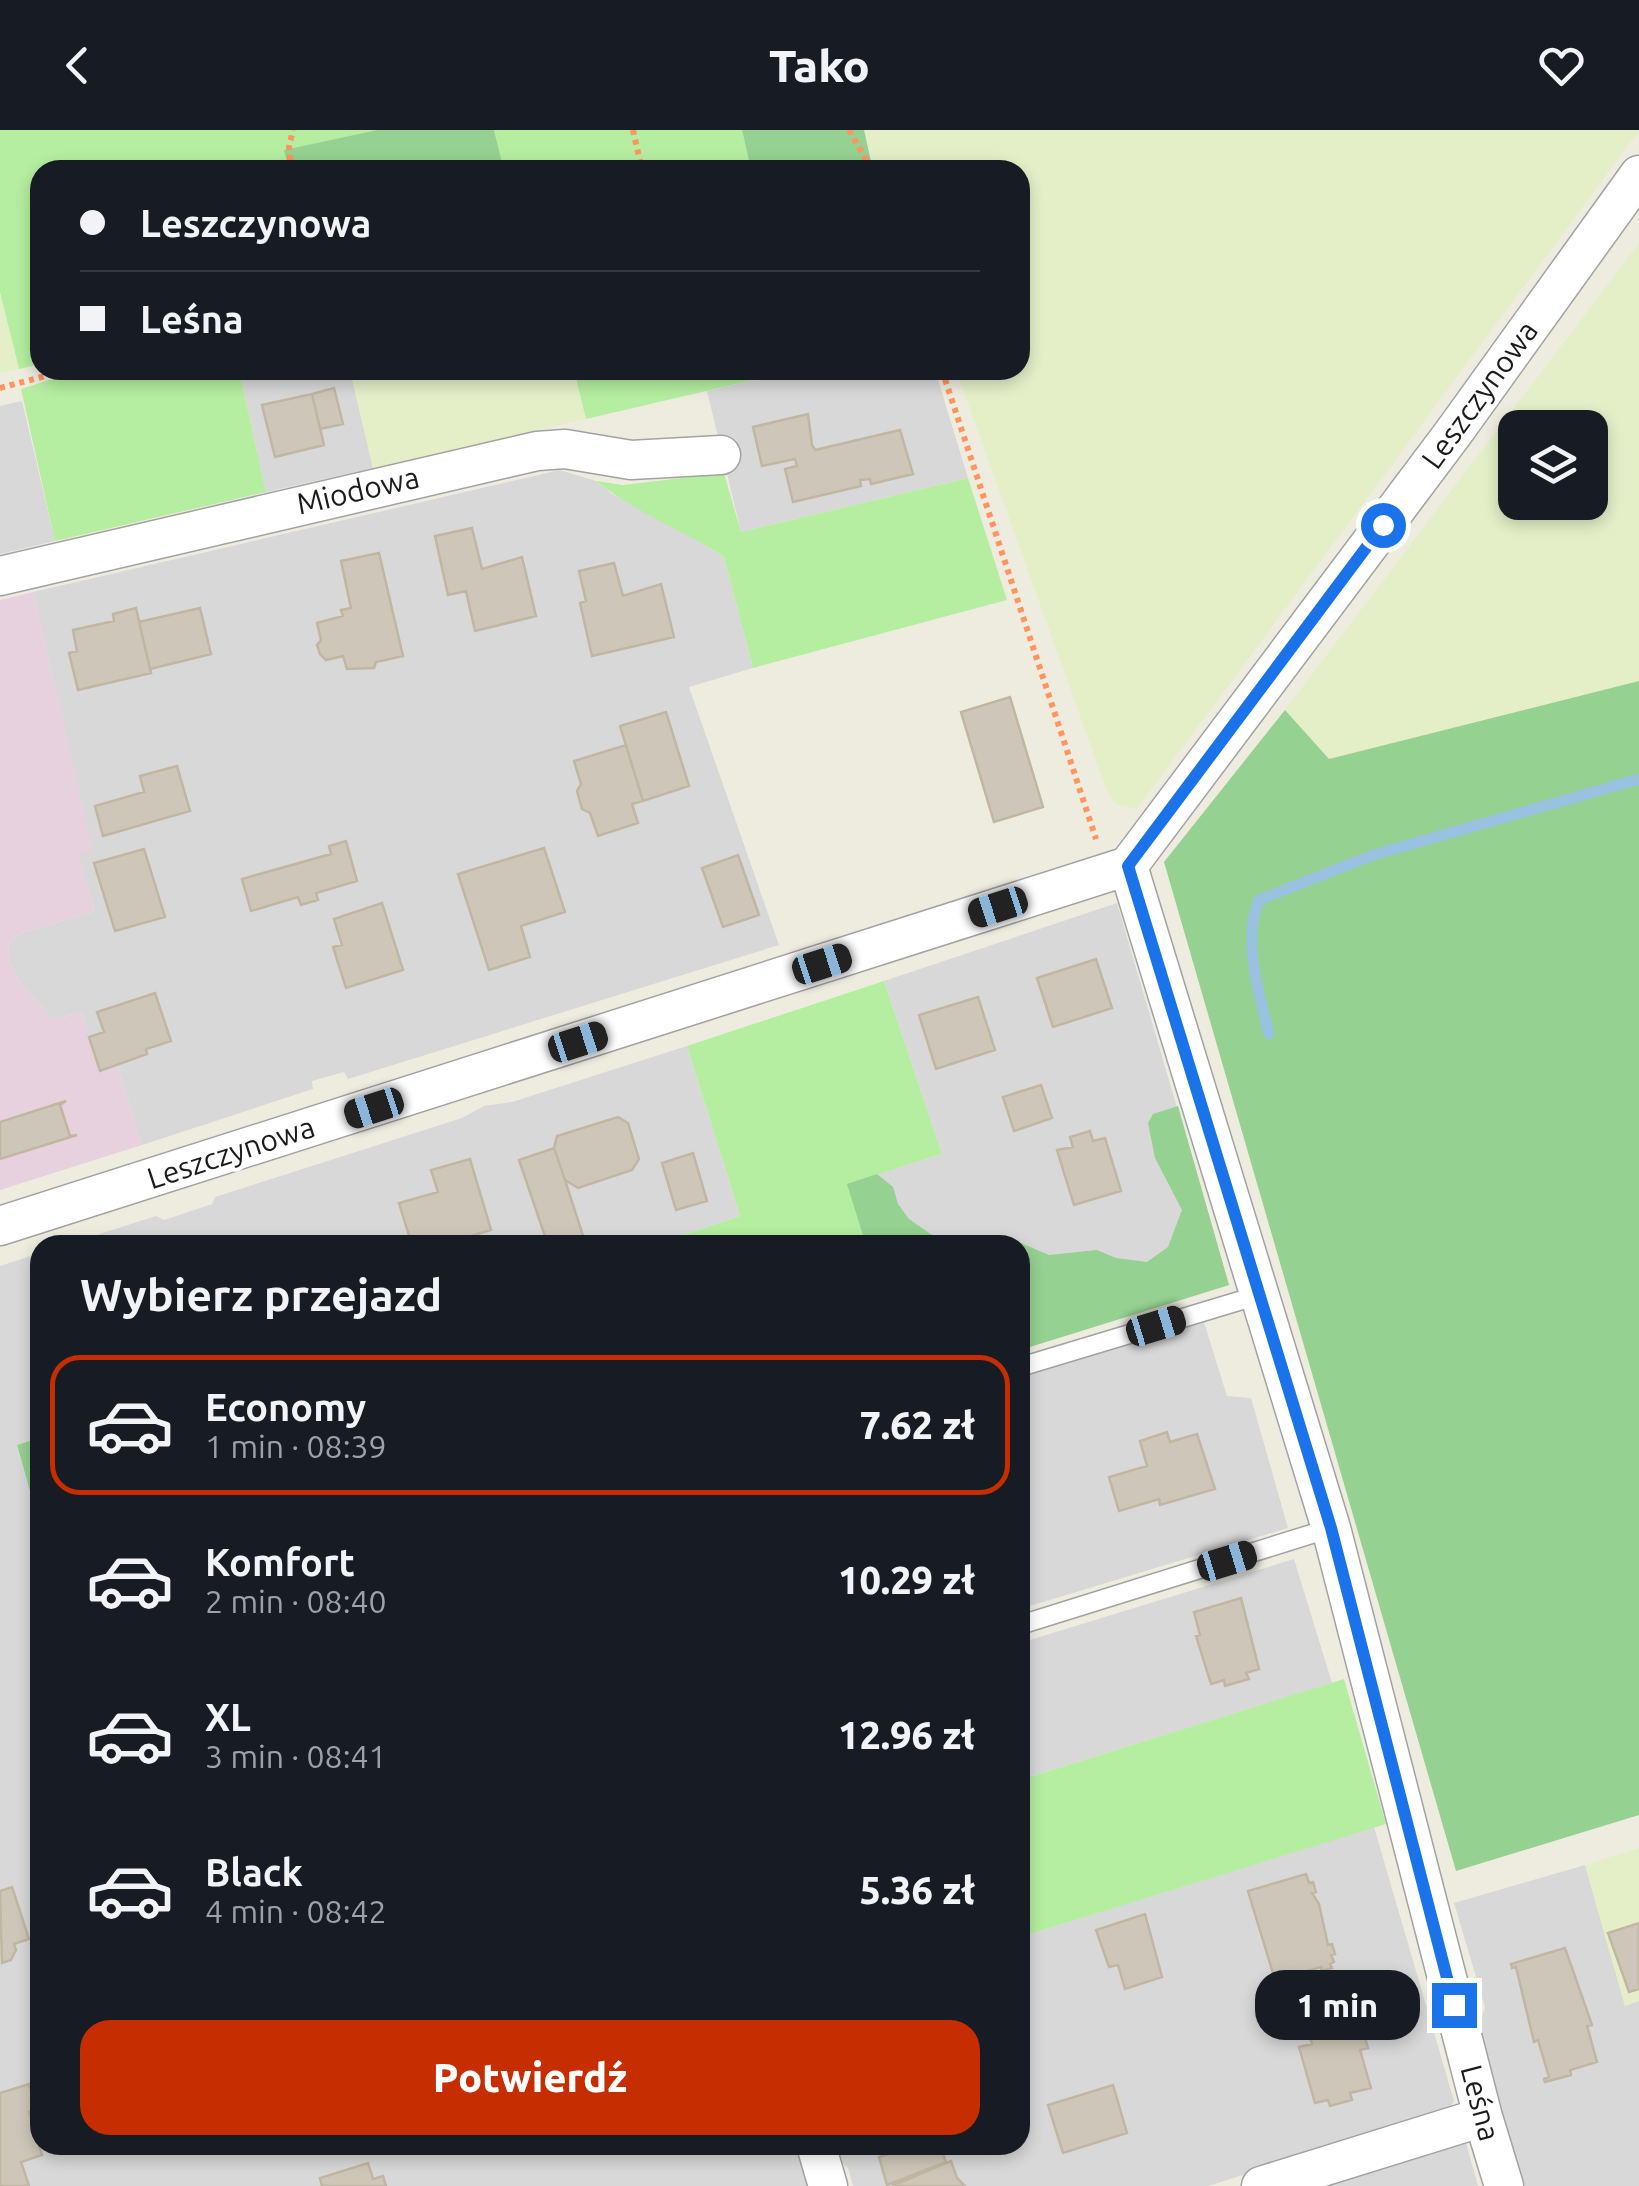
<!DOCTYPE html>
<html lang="pl">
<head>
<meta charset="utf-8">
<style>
	body { margin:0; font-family:Ubuntu,sans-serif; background:#20242c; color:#f1f3f6; height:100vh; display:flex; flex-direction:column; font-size:38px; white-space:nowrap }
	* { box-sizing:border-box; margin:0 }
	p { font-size:32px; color:#9ea1a6 }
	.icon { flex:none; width:55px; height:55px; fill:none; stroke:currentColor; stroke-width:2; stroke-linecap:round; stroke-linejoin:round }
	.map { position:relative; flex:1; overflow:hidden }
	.details { position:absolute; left:30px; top:1105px; width:1000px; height:920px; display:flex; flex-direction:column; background:#171b24; border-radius:30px; box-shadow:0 5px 15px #0003 }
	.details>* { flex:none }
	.banner { position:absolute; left:30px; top:30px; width:1000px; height:220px; border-radius:30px; box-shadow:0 5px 15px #0003; display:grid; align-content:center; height:220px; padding:0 50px; background:#171b24 }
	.fabs { position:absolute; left:1498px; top:280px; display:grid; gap:20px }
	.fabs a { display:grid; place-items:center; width:110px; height:110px; border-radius:20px; background:#171b24; box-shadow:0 5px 15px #0003; font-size:50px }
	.end { position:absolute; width:45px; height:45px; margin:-22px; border:12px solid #1a73e8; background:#fff; box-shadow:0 0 0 5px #fff }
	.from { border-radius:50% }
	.bubble { position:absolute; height:70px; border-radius:30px; background:#171b24; box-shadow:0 5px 15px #0003; font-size:32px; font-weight:800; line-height:70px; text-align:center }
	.car { position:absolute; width:30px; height:60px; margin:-30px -15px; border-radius:12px; box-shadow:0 0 8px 2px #0007; background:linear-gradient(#222 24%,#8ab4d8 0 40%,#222 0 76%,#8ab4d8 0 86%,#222 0) }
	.banner b { display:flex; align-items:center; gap:35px; height:95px; font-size:38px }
	.banner b+b { border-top:2px solid #363941 }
	.banner i { width:25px; height:25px; background:#f1f3f6 }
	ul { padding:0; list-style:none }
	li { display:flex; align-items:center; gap:30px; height:140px; margin:0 20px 15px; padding:0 30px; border:5px solid transparent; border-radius:30px }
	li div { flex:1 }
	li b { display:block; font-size:38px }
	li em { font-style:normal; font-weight:800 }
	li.active { border-color:#c62d00 }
	li>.icon { width:90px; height:90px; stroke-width:1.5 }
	h2 { padding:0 50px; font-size:45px; line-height:120px }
	.action { display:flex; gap:20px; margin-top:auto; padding:20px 50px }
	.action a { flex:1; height:115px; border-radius:30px; background:#c62d00; color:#fff; font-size:40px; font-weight:800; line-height:115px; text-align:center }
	header { display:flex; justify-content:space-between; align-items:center; height:130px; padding:0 50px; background:#171b24; font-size:45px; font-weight:800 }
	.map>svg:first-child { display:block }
	.residential { fill:#d9d8d8 }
	.industrial { fill:#e8d1de }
	.farmland { fill:#e4efc8; fill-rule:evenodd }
	.grass { fill:#b5eea0 }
	.forest { fill:#95d190 }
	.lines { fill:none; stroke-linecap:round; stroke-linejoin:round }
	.stream { stroke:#9bc1e0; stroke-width:11 }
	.building { fill:#cec7b9; stroke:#c1b6a1; stroke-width:2.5 }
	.lane-casing { stroke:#a2a2a2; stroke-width:21 }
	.street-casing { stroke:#a2a2a2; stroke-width:41 }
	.path { stroke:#ff945f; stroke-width:6; stroke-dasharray:5 5; stroke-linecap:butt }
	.lane { stroke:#fff; stroke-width:18 }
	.street { stroke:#fff; stroke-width:38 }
	.route { stroke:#1a73e8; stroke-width:12 }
	.labels { text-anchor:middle; stroke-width:8; stroke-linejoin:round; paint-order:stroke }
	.street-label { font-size:30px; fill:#1b1b1b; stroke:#fff }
</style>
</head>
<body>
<header><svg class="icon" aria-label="back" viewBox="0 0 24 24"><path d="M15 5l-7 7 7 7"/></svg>Tako<svg class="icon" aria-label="heart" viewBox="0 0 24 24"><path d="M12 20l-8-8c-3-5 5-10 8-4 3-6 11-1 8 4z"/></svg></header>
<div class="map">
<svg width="1639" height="2056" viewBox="0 0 1639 2056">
	<rect width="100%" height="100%" fill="#eeecdf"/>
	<!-- residential -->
	<path class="residential" d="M239 240H350L373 338 266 362Z
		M798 240H935L968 348 741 402 707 261Z
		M22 271 55 411 0 424V276Z
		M560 340 596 351 612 364 657 386 724 427 753 538 689 557 779 815 348 949 344 942 312 951 313 959 142 1015 117 935 100 941 82 883 53 889 23 856 10 834 8 815 18 804 95 781 77 724 92 720 33 462Z
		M1117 773 1229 1155 1020 1220V1115H866L847 1054 942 1024 884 851Z
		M687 916 740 1086 653 1115H65L156 1086 164 1090 212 1074 215 1067 462 988 484 976 512 972Z
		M40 1123V1308L17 1316 40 1397V2015H799L811 2056H0V1136Z
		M1203 1189 1227 1266 1251 1268 1288 1398 1020 1479V1247Z
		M1294 1429 1332 1553 1020 1650V1513Z
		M1374 1697 1454 1971 1448 1981 1208 2056H853L848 2038 840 2031 835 2018 841 2015H1020V1807Z
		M1585 1735 1625 1875 1639 1871V2056H1525L1477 1902 1485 1877 1454 1773Z
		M1466 2013 1478 2056H1326Z"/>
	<!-- industrial -->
	<path class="industrial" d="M33 462 93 721 78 724 95 781 18 804 8 815 10 834 23 856 53 889 82 883 100 940 117 935 142 1015 0 1060V470Z"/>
	<!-- farmland -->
	<path class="farmland" d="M864 0H1639V1L1137 679 1116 674 1107 661 956 240H1020V40H873Z
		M1639 113V551L1329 629 1285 580ZM1515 298H1590V372H1515Z
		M0 162 19 239 0 243Z
		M350 240H574L586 289 373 338Z
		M1639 1718V1871L1625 1876 1585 1735Z"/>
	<!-- grass -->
	<path class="grass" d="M0 0H377L285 20 289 40H40V234L19 239 0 162Z
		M494 0H742L751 40H504Z
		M81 240H239L266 362 55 411 21 259Z
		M574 240H796L586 289Z
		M724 343 741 402 968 348 1007 470 753 538 724 427C683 400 634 382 596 351L623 355Z
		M884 851 942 1024 848 1054 866 1115H653L740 1086 687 916Z
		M1344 1549 1386 1694 1020 1807V1650Z"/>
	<!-- forest -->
	<path class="forest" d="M377 0H494L504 40H289L284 20Z
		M742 0H864L873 40H751Z
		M1639 551V1685L1456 1741 1164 732 1285 580 1329 629Z
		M1178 976 1229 1155 1020 1220V1115H866L847 1054 877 1044 893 1057 898 1074 909 1089 932 1105 965 1110 1016 1111 1049 1125 1097 1120 1116 1128 1147 1132 1168 1117 1182 1080 1155 1028 1148 993 1153 984Z
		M40 1308V1397L17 1315Z"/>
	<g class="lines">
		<!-- stream -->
		<path class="stream" d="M1269 904C1259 863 1242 810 1259 770L1373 725 1639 649"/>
	</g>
	<!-- building -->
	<path class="building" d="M334 258 343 294 320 299 312 264Z
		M312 264 324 315 275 327 262 275Z
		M808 284 812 315 815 320 900 300 913 344 871 354 870 349 860 350 861 356 793 372 785 339 797 336 795 329 762 336 753 297Z
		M472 398 482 439 522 427 536 486 475 501 466 461 448 465 435 406Z
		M379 423 403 526 376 532 374 538 347 539 343 526 326 530 320 524 317 515 321 510 317 493 343 486 341 480 351 478 341 431Z
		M614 433 623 466 661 454 674 507 592 526 580 473 586 471 579 441Z
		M136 478 151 543 78 560 69 523 77 521 73 500 114 491 113 484Z
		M200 478 211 524 150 539 139 492Z
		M1010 567 1043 677 994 692 961 582Z
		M666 582 689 656 643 671 620 596Z
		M626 615 643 671 632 674 638 693 598 706 590 683 582 679 577 661 581 654 574 631Z
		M177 636 190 681 103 706 95 676 144 662 140 646Z
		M346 711 357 751 316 763 318 770 301 775 298 767 251 781 242 749 331 724 329 716Z
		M544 718 565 782 521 796 530 827 489 840 458 744Z
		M144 719 165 787 115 801 94 733Z
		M738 725 759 785 723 797 702 738Z
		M382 773 403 840 346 858 333 817 342 815 334 789Z
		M1096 829 1112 878 1053 897 1037 848Z
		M155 863 171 911 146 919 147 924 100 941 89 907 104 902 97 882Z
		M978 867 995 920 936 939 919 885Z
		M1041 955 1052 988 1014 1001 1003 967Z
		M66 971 60 975 70 1006 77 1005 0 1029V992Z
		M618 987 628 993 639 1029 632 1040 578 1058 565 1050 554 1018 557 1006Z
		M1090 1001 1093 1011 1105 1008 1121 1061 1074 1075 1057 1020 1073 1017 1070 1007Z
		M554 1018 565 1050 586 1115H548L519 1030Z
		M693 1023 707 1071 676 1080 662 1033Z
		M470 1029 491 1100 442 1115H412L399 1073 438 1062 431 1040Z
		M1167 1302 1170 1312 1197 1304 1215 1359 1160 1375 1159 1369 1119 1381 1109 1347 1147 1336 1140 1311Z
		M1241 1468 1259 1539 1246 1543 1249 1549 1225 1556 1224 1550 1211 1554 1196 1506 1200 1505 1194 1482Z
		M1306 1744 1309 1753 1313 1752 1316 1762 1312 1763 1319 1774 1328 1815 1332 1814 1335 1824 1331 1825 1334 1832 1330 1834 1332 1838 1322 1841 1321 1837 1304 1842 1302 1847 1276 1853 1248 1761Z
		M12 1757 29 1809 14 1814 16 1820 11 1830 2 1833 0 1761Z
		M1145 1784 1162 1847 1125 1859 1118 1835 1109 1837 1096 1800Z
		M1639 1793V1859L1629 1862 1608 1803Z
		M1565 1818 1592 1895 1587 1896 1597 1932 1570 1940 1571 1945 1545 1952 1544 1949 1549 1947 1538 1910 1534 1912 1516 1837 1512 1838 1511 1834Z
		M1358 1883 1368 1918 1360 1920 1371 1958 1350 1963 1352 1970 1330 1976 1328 1970 1315 1973 1299 1917 1312 1914 1307 1898Z
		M29 1954 37 1979 29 1982 42 2025 21 2032 29 2056H0V1963Z
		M1113 1955 1127 2003 1063 2023 1048 1975Z
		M917 2015H940L946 2032 887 2055 879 2027Z
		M951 2031 957 2048 965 2056H892Z
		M368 2033 373 2049 383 2046 386 2056H322L320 2048Z"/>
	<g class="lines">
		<!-- lane casing -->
		<g class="lane-casing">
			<path id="lane" d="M1020 1237 1259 1165
				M1020 1495 1331 1398"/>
		</g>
		<!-- street casing -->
		<g class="street-casing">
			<path id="street" d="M0 446 537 321 565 319 631 330 721 325
				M1128 736 1331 1398 1483 1987 1504 2056
				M0 1096 1128 736 1454 302 1639 45
				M816 2015 828 2056
				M1261 2056 1483 1987"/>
		</g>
		<!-- path -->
		<path class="path" d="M633 0 642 40
			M849 0 872 40
			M291 40 289 17 293 0
			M942 240 1096 709
			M0 258 68 240"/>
		<!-- lane -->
		<use href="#lane" class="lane"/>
		<!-- street -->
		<use href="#street" class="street"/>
	</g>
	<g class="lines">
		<!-- route -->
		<path class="route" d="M1383 395 1128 736 1331 1398 1454 1875"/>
	</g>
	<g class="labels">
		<!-- street labels -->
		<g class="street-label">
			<text transform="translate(1480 265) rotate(-54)" y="10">Leszczynowa</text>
			<text transform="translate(358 361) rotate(-13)" y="10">Miodowa</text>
			<text transform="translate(231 1023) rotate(-18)" y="10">Leszczynowa</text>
			<text transform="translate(1480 1973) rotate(75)" y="10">Leśna</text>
		</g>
	</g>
</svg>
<div class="fabs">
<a><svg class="icon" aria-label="layers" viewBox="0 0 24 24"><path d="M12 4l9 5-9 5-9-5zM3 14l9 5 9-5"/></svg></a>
</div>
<i class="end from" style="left:1383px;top:395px"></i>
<i class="end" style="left:1454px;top:1875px"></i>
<div class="bubble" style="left:1255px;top:1840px;width:165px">1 min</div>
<i class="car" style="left:998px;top:777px;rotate:252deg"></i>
<i class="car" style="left:822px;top:834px;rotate:72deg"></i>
<i class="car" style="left:578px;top:912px;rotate:72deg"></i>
<i class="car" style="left:374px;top:978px;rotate:252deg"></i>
<i class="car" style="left:1156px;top:1196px;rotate:73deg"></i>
<i class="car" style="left:1227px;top:1431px;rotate:73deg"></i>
<div class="banner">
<b><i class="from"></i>Leszczynowa</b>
<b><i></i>Leśna</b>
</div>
<section class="details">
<h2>Wybierz przejazd</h2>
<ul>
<li class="active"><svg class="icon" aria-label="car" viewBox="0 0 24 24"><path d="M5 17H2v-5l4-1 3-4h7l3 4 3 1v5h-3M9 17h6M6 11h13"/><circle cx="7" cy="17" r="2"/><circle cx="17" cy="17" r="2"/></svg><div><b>Economy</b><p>1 min · 08:39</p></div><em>7.62 zł</em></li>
<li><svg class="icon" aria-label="car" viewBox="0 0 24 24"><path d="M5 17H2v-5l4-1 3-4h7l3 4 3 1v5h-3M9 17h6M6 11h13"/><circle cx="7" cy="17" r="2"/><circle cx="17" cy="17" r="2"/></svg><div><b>Komfort</b><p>2 min · 08:40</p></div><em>10.29 zł</em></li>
<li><svg class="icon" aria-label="car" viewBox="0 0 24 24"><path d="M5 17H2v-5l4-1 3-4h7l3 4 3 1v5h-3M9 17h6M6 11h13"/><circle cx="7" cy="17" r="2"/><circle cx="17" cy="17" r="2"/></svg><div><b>XL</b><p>3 min · 08:41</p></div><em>12.96 zł</em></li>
<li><svg class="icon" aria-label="car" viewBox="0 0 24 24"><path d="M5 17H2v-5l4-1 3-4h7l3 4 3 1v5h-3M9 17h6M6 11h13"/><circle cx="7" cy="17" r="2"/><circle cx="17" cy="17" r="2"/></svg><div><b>Black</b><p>4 min · 08:42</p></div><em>5.36 zł</em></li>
</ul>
<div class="action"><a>Potwierdź</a></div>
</section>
</div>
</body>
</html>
